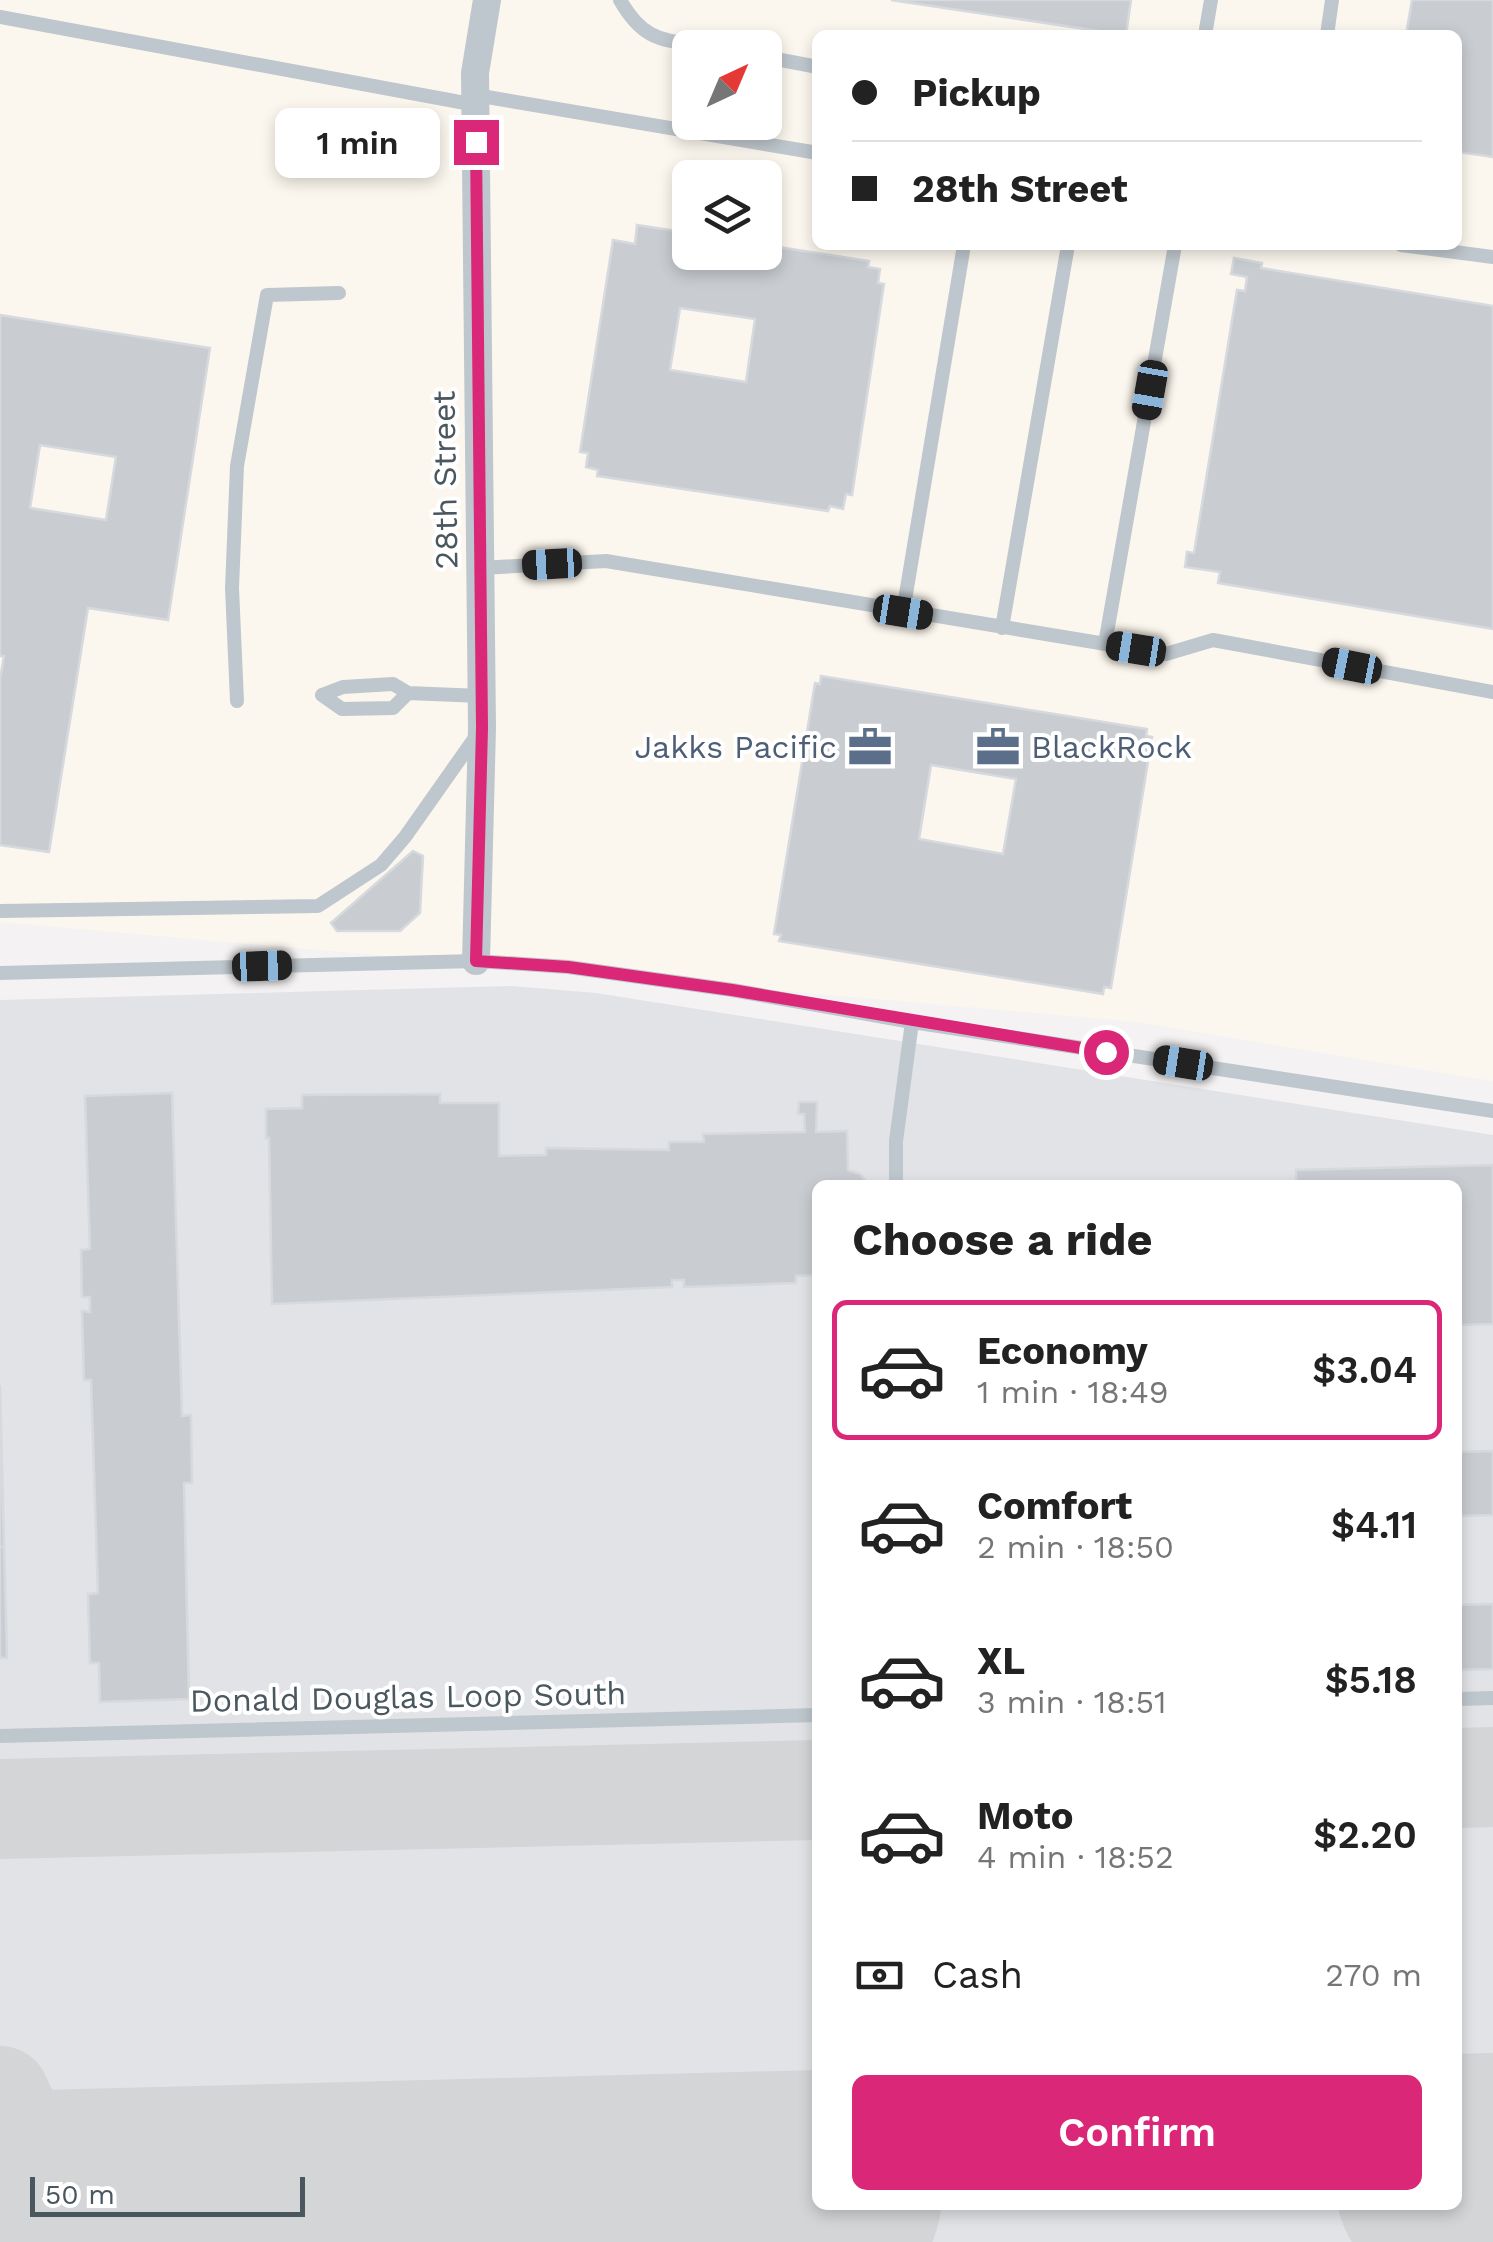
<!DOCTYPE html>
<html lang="en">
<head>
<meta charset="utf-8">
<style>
	body { margin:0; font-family:"Work Sans",sans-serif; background:#f2f2f2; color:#222; height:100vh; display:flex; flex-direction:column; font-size:38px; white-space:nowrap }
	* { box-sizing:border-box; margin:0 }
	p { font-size:32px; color:#767676 }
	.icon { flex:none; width:55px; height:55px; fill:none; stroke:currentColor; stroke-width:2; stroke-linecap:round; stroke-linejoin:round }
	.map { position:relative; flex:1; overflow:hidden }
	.details { position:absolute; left:812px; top:1180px; width:650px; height:1030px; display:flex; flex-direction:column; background:#fff; border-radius:15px; box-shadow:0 5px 15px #0003 }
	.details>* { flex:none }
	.hud { position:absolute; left:812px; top:30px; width:650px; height:220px; border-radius:15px; box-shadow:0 5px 15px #0003; display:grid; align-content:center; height:220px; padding:0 40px; background:#fff }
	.needle { width:65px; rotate:44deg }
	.controls { position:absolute; left:672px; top:30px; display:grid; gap:20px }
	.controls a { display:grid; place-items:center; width:110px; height:110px; border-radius:15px; background:#fff; box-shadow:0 5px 15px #0003; font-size:50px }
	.scale { position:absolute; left:30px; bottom:25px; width:275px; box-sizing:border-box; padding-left:10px; border:5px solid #4a575f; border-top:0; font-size:28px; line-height:35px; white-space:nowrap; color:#4a575f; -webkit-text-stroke:8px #fff; paint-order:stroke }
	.end { position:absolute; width:45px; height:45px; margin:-22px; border:12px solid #db2777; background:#fff; box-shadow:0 0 0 5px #fff }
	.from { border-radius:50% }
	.bubble { position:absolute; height:70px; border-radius:15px; background:#fff; box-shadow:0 5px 15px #0003; font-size:32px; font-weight:600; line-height:70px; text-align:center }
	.car { position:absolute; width:30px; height:60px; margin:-30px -15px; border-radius:12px; box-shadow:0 0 8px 2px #0007; background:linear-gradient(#222 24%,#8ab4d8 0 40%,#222 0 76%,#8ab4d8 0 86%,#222 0) }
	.hud b { display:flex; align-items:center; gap:35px; height:95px; font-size:38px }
	.hud b+b { border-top:2px solid #e0e0e0 }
	.hud i { width:25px; height:25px; background:#222 }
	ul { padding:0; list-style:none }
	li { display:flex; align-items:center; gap:30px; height:140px; margin:0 20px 15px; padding:0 20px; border:5px solid transparent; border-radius:15px }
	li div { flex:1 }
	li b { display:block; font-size:38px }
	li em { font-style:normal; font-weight:600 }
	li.on { border-color:#db2777 }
	li>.icon { width:90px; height:90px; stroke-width:1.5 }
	h2 { padding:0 40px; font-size:45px; line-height:120px }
	.pay { display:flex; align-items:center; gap:25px; height:110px; padding:0 40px; font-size:38px }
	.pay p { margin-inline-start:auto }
	.button { display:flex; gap:20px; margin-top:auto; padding:20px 40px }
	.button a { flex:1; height:115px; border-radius:15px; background:#db2777; color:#fff; font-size:40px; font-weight:600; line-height:115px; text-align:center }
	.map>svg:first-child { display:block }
	.commercial { fill:#fcf7ee; fill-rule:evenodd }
	.airport { fill:#e1e3e6; fill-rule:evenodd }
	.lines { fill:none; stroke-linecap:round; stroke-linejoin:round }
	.taxiway { stroke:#d4d5d7; stroke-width:100 }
	.runway { stroke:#d4d5d7; stroke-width:248 }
	.building { fill:#c9cdd1; stroke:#d6d9dd; stroke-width:2.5; fill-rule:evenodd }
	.lane { stroke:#bec7cd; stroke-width:14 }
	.street { stroke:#bec7cd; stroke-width:28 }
	.route { stroke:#db2777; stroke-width:12 }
	.labels { text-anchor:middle; stroke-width:8; stroke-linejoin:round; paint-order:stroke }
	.street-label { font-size:32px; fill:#4a575f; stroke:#fff }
	.service-label { font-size:32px; fill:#4e5e75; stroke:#fff; text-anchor:end }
</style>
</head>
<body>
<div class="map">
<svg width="1493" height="2242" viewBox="0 0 1493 2242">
	<rect width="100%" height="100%" fill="#f4f2f2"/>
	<!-- commercial -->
	<path class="commercial" d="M0 0H1493V1081L1138 1022 0 922ZM818 35H1458V245H818ZM690 48H765V122H690ZM690 178H765V252H690Z"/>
	<!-- airport -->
	<path class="airport" d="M511 986 596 993 1493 1135V2242H0V1000ZM818 1185H1458V2205H818Z"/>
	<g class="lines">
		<!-- taxiway -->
		<path class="taxiway" d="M1458 1778 1493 1777
			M0 1809 818 1790
			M0 2096C32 2175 109 2192 182 2210"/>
		<!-- runway -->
		<path class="runway" d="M1458 2178 1493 2177
			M0 2215 818 2194"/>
	</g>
	<!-- building -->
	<path class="building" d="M891 0H1131L1126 35Z
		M1412 0H1493V157L1458 152V35H1406Z
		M637 225 690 233V252H765V245L869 261 868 267 880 269 878 283 884 284 852 495 846 494 843 509 830 506 828 511 597 476 598 470 586 467 588 453 580 452 613 240 635 244ZM680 308 755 319 746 382 670 370Z
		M1234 258 1262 263 1261 268 1493 306V629L1218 583 1220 572 1185 567 1187 552 1194 553 1237 290 1245 291 1247 277 1231 274Z
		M0 315 210 348 168 620 88 608 49 852 0 845V679L4 656H0ZM40 445 116 457 106 520 30 508Z
		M821 676 1147 729 1146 736 1152 737 1111 988 1104 987 1103 994 779 941 781 935 774 934 815 683 820 684ZM931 765 1016 779 1003 854 919 839Z
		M413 851 423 856 420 913 400 931H337L331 923Z
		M172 1093 182 1416 191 1415 192 1483H184L189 1699 100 1702 99 1663H90L88 1594 98 1593 91 1380H84L82 1311 90 1312V1297H82L81 1250 90 1249 85 1096Z
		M440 1094V1103H499V1156L546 1155V1148L669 1150V1142H704L703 1134 805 1132 804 1114H798L799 1102H817L816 1132 847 1131 848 1170 860 1174 869 1185H818V1275L796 1276V1283L684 1287V1280H672V1287L272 1304 269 1138H266V1109L302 1108V1095Z
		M1493 1165V1324L1458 1325V1185H1296V1170Z
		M0 1385 4 1547H0Z
		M1493 1451V1515L1458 1516V1452Z
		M0 1547H4L7 1658H0Z
		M1493 1604V1669L1458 1670V1605Z"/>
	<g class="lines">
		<!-- lane -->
		<path class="lane" d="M620 0C645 44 665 39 711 48
			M0 17 476 105
			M1205 35 1211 0
			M1327 35 1332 0
			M765 57 818 67
			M475 95 818 153
			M1401 245 1493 257
			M481 568 606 561 1166 654 1213 640 1493 692
			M903 612 964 245
			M1002 628 1068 245
			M1105 644 1175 245
			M322 695 343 687 393 684 408 693 481 696
			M322 695 342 709 393 708 408 693
			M237 701 232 588 237 466 267 295 339 293
			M0 911 318 906 381 865 405 837 479 732
			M0 973 476 961 568 967 732 990 912 1022 1493 1111
			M896 1185V1141L912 1022
			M1458 1699 1493 1698
			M0 1736 818 1715"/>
		<!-- street -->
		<path class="street" d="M476 961 482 728 475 73 487 0"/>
	</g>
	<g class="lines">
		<!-- route -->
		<path class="route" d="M476 142 482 728 476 961 568 967 732 990 1106 1052"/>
	</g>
	<!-- icons -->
	<defs>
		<g id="office-bare" transform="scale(3.45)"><path d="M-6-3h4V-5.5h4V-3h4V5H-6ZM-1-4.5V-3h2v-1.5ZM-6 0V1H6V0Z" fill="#5c6f8a" stroke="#fff" stroke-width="2.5" paint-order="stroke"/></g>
	</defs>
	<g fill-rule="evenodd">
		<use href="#office-bare" x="870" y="747"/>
		<use href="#office-bare" x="998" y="747"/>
	</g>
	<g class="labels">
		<!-- street labels -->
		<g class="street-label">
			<text transform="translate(445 480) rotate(-91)" y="11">28th Street</text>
			<text transform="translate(408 1697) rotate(-1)" y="11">Donald Douglas Loop South</text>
		</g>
		<!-- service labels -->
		<g class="service-label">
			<text x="837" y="758">Jakks Pacific</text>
			<text x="1031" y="758" text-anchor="start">BlackRock</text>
		</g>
	</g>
</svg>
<div class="controls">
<a><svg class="needle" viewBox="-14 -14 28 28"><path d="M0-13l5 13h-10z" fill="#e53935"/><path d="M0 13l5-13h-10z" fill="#767676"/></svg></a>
<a><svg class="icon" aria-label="layers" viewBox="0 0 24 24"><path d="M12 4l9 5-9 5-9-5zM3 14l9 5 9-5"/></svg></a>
</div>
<div class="scale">50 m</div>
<i class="end from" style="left:1106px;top:1052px"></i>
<i class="end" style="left:476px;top:142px"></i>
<div class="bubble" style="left:275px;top:108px;width:165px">1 min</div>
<i class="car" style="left:1150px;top:390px;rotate:190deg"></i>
<i class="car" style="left:552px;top:564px;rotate:267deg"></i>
<i class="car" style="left:903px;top:612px;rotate:99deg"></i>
<i class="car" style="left:1136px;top:649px;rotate:279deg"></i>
<i class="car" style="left:1352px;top:666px;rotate:281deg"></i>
<i class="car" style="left:262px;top:966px;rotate:88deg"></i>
<i class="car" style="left:1183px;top:1063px;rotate:279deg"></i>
<div class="hud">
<b><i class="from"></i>Pickup</b>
<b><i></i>28th Street</b>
</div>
<section class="details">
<h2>Choose a ride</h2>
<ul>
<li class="on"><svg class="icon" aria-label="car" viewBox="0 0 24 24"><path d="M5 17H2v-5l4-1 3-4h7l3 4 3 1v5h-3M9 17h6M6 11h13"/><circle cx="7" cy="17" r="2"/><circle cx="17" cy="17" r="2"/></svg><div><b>Economy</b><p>1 min · 18:49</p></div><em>$3.04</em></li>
<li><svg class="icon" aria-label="car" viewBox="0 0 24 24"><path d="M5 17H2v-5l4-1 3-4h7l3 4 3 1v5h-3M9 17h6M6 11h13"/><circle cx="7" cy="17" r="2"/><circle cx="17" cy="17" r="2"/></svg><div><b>Comfort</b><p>2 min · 18:50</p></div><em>$4.11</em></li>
<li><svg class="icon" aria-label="car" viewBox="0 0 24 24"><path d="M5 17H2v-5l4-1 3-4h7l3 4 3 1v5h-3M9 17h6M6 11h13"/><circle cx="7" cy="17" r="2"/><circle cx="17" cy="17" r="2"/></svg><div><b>XL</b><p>3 min · 18:51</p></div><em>$5.18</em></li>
<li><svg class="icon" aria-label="car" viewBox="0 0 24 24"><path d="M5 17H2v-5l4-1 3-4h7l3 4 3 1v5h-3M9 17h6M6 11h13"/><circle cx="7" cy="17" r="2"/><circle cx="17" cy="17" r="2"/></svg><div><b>Moto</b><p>4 min · 18:52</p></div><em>$2.20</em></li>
</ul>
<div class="pay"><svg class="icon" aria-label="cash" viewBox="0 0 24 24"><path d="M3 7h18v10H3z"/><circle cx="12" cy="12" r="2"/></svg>Cash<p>270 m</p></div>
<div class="button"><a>Confirm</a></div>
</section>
</div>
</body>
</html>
